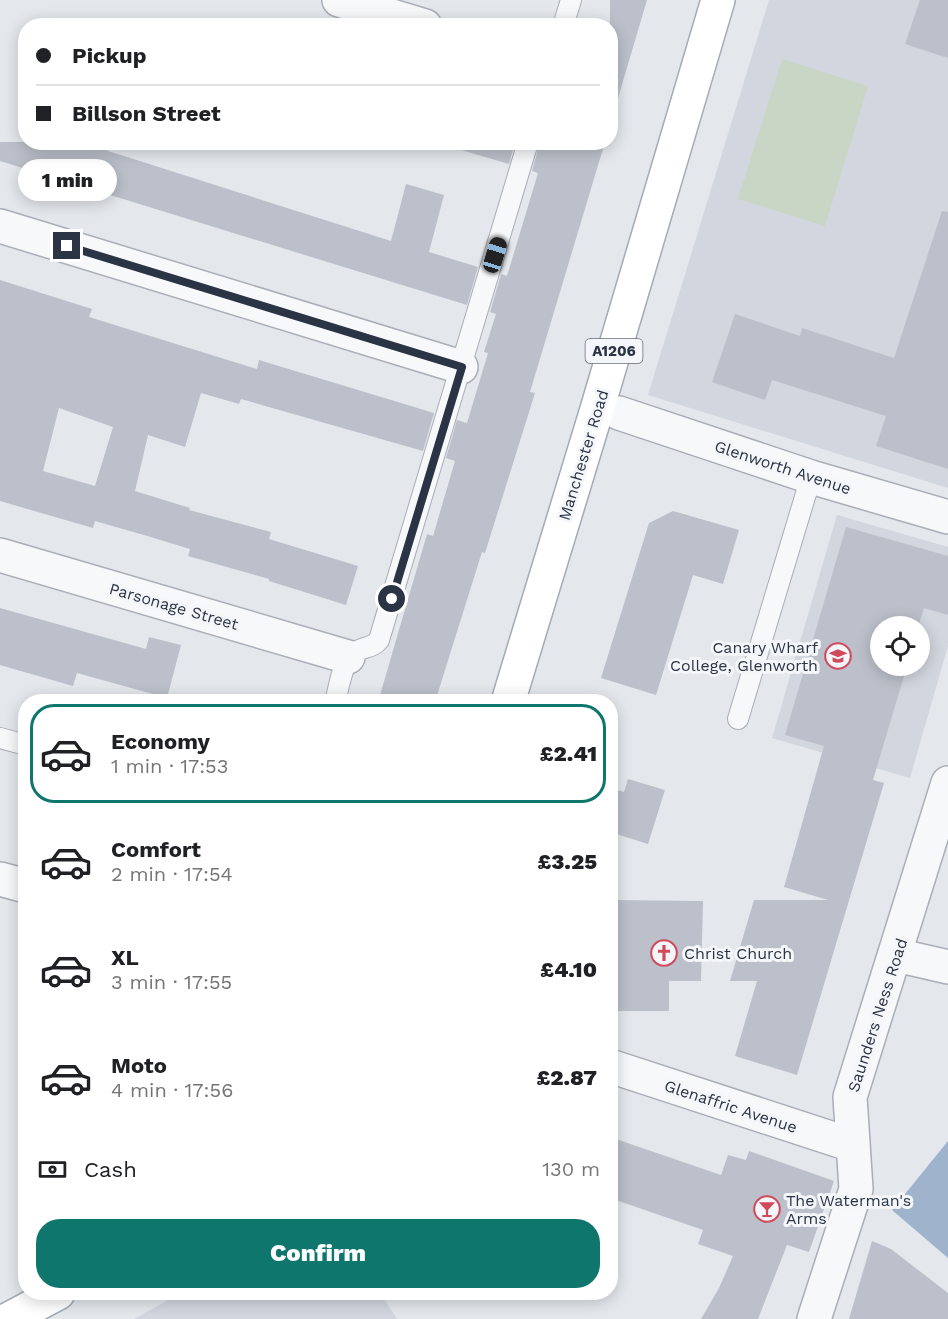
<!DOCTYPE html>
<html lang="en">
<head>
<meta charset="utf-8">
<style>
	body { margin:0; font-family:"Work Sans",sans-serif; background:#f6f6f6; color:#202124; height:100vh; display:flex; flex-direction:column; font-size:22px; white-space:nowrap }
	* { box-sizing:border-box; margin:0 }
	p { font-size:20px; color:#757577 }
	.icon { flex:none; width:33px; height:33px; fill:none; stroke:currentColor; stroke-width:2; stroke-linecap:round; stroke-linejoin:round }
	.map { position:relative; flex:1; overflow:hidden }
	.sheet { position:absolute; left:18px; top:694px; width:600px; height:606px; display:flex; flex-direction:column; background:#fff; border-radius:24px; box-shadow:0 3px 15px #0003 }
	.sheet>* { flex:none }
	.top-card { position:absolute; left:18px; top:18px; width:600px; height:132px; border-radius:24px; box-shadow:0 3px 15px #0003; display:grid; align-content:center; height:132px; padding:0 18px; background:#fff }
	.tools { position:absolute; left:870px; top:616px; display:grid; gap:12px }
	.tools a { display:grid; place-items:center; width:60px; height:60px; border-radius:50%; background:#fff; box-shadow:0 3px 15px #0003; font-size:30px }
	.end { position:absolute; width:27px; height:27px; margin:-14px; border:8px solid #2b3445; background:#fff; box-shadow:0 0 0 3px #fff }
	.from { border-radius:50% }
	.bubble { position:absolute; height:42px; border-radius:21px; background:#fff; box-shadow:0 3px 15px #0003; font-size:20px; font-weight:800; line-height:42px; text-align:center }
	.car { position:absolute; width:18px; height:36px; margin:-18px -9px; border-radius:8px; box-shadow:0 0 4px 2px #0007; background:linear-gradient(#222 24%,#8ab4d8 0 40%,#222 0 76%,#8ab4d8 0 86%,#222 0) }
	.top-card b { display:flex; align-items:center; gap:21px; height:57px; font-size:22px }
	.top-card b+b { border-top:2px solid #e0e0e0 }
	.top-card i { width:15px; height:15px; background:#202124 }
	ul { padding:10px 0 0; list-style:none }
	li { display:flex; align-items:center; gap:18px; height:99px; margin:0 12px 9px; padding:0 6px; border:3px solid transparent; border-radius:24px }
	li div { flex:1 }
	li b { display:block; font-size:22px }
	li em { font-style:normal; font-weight:800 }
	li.active { border-color:#0f766e }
	li>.icon { width:54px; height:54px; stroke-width:1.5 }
	.pay { display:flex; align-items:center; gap:15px; height:66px; padding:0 18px; font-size:22px }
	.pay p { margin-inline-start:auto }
	.button { display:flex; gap:12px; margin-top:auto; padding:12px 18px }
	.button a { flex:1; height:69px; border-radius:24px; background:#0f766e; color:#fff; font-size:24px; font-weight:800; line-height:69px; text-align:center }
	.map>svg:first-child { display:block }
	.built { fill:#d2d6de; fill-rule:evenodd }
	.green { fill:#c9d6c5 }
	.water { fill:#9fb4cc }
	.building { fill:#bbc0ca; fill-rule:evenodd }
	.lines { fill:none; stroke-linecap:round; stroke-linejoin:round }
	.lane-casing { stroke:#a9aeb7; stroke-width:22 }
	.street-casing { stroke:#a9aeb7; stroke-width:36 }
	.primary-casing { stroke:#a3abb8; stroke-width:36 }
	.lane { stroke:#f7f8fa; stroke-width:20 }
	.street { stroke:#f7f8fa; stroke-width:33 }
	.primary { stroke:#fff; stroke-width:33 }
	.route { stroke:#2b3445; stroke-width:8 }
	.labels { text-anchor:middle; stroke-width:6; stroke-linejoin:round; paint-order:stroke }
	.shield { fill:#f4f6f9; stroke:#676e7b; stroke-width:1.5 }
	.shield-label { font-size:15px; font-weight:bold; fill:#2b3445 }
	.street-label { font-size:16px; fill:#2b3445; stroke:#f4f6f9 }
	.poi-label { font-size:16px; fill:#2b3445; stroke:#f4f6f9; text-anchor:start }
</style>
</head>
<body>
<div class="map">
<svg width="948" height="1319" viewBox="0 0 948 1319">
	<rect width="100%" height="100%" fill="#e4e7ec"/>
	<!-- built -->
	<path class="built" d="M769 0H948V488L648 395Z
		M837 515 948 547V646L910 778 772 738ZM880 627H920V666H880Z
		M181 1293H380L397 1319H134Z"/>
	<!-- green -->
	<path class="green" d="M782 59 868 86 825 226 738 199Z"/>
	<!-- water -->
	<path class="water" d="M948 1141V1258L892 1210Z"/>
	<!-- building -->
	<path class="building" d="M610 0H647L618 98 610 97Z
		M920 0H948V58L905 44Z
		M0 142H80L391 241 406 184 444 195 429 252 478 267 467 305 0 161Z
		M462 142H515L509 164 461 150Z
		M540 142H605L530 392 535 393 485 553 482 552 435 702H378L427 534 433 536 455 461 446 458 457 420 467 423 488 353 484 352 496 314 490 312 501 274 507 276 538 173 532 171Z
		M942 211 948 212V469L876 446 886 416 772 380 765 400 712 382 735 314 800 336 802 328 894 358Z
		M0 280 92 309 89 317 257 369 259 360 434 413 423 451 241 399 239 404 201 393 185 447 148 435 135 491 190 508 189 510 271 532 269 539 358 566 346 605 269 581V579L188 556 190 549 144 535 95 521 93 528 0 501ZM59 408 113 427 95 486 43 471Z
		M673 511 739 530 723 584 693 575 656 695 601 678 649 523Z
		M846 527 948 556V615L924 608 918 627H880V666H907L873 780 884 783 797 1075 735 1056 757 981H730L754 900H828L784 887 824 746 785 735Z
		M0 608 146 649 149 637 181 645 167 698 77 673 73 686 0 665Z
		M628 779 665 790 648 844 610 832V788L624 792Z
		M610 900 703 901 701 981H669V1011H610Z
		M610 1137 721 1175 728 1155 746 1160 749 1151 834 1181 809 1252 787 1245 758 1319H701L719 1288 733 1256 698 1244 703 1230 610 1198Z
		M872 1241 891 1249 948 1293V1319H849Z"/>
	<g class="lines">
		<!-- lane casing -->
		<g class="lane-casing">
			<path id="lane" d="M563 26 571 0
				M335 702C339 688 342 661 354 653 363 646 372 649 379 640L528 142
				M738 719 811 477
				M0 738 26 745"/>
		</g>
		<!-- street casing -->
		<g class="street-casing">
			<path id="street" d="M339 0 425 26
				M0 226 461 367
				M619 413 811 477 948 517
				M0 555 348 657
				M0 879 26 886
				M896 955 948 967
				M610 1066 852 1145
				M814 1319 856 1189 850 1097 948 783"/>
		</g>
		<!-- primary casing -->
		<g class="primary-casing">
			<path id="primary" d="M508 702 598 406 718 0
				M9 1319 58 1293"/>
		</g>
		<!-- lane -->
		<use href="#lane" class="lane"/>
		<!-- street -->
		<use href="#street" class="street"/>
		<!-- primary -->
		<use href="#primary" class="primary"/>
	</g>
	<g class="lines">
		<!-- route -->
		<path class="route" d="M67 246 462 367 392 599"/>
	</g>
	<!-- icons -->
	<defs>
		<g id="school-ring" transform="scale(1.35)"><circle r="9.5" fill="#f4f6f9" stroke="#d1495b" stroke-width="1.5"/><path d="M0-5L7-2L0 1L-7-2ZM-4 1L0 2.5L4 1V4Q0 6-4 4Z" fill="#d1495b"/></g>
		<g id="church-ring" transform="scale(1.35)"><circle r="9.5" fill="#f4f6f9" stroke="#d1495b" stroke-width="1.5"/><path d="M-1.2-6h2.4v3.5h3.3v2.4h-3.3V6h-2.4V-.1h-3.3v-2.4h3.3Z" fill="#d1495b"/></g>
		<g id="bar-ring" transform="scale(1.35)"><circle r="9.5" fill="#f4f6f9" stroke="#d1495b" stroke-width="1.5"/><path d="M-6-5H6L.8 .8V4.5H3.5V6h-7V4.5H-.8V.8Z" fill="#d1495b"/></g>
	</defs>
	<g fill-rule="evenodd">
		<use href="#school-ring" x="838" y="656"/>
		<use href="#church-ring" x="664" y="953"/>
		<use href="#bar-ring" x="767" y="1209"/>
	</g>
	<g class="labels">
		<!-- shield labels -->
		<rect class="shield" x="585.5" y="339" width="57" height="24" rx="4.5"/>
		<g class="shield-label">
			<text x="614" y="356">A1206</text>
		</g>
		<!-- street labels -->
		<g class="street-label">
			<text transform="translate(583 455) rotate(-73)" y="6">Manchester Road</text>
			<text transform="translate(783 467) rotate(18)" y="6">Glenworth Avenue</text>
			<text transform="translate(174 606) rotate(16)" y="6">Parsonage Street</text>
			<text transform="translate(877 1015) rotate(-72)" y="6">Saunders Ness Road</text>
			<text transform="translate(731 1106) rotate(18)" y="6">Glenaffric Avenue</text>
		</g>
		<!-- poi labels -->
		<g class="poi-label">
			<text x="818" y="653" text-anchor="end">Canary Wharf<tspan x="818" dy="18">College, Glenworth</tspan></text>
			<text x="684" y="959">Christ Church</text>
			<text x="786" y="1206">The Waterman's<tspan x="786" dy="18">Arms</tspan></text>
		</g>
	</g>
</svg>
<div class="tools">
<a><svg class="icon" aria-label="locate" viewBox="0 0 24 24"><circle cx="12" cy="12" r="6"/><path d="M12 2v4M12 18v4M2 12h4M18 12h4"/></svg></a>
</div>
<i class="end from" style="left:392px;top:599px"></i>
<i class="end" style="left:67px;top:246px"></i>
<div class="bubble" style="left:18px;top:159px;width:99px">1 min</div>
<i class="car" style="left:495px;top:255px;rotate:17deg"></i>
<div class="top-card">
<b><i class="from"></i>Pickup</b>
<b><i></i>Billson Street</b>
</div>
<section class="sheet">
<ul>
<li class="active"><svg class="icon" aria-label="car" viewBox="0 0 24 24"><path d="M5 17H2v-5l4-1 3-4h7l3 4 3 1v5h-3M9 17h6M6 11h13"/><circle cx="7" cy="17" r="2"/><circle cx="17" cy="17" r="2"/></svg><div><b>Economy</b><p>1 min · 17:53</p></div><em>£2.41</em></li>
<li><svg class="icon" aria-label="car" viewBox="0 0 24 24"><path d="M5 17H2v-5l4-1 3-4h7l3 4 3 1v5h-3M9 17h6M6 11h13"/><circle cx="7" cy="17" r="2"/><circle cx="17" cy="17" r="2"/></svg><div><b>Comfort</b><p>2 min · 17:54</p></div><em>£3.25</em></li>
<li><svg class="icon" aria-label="car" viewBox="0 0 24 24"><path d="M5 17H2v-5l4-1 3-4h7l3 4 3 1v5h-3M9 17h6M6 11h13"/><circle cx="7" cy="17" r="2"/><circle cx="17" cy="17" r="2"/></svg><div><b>XL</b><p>3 min · 17:55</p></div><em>£4.10</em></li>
<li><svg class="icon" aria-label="car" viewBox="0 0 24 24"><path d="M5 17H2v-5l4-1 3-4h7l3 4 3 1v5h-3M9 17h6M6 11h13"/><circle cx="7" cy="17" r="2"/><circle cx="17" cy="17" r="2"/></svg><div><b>Moto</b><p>4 min · 17:56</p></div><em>£2.87</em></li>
</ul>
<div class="pay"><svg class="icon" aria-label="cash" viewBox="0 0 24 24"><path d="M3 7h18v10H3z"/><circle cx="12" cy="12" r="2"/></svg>Cash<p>130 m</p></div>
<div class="button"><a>Confirm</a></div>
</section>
</div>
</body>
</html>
